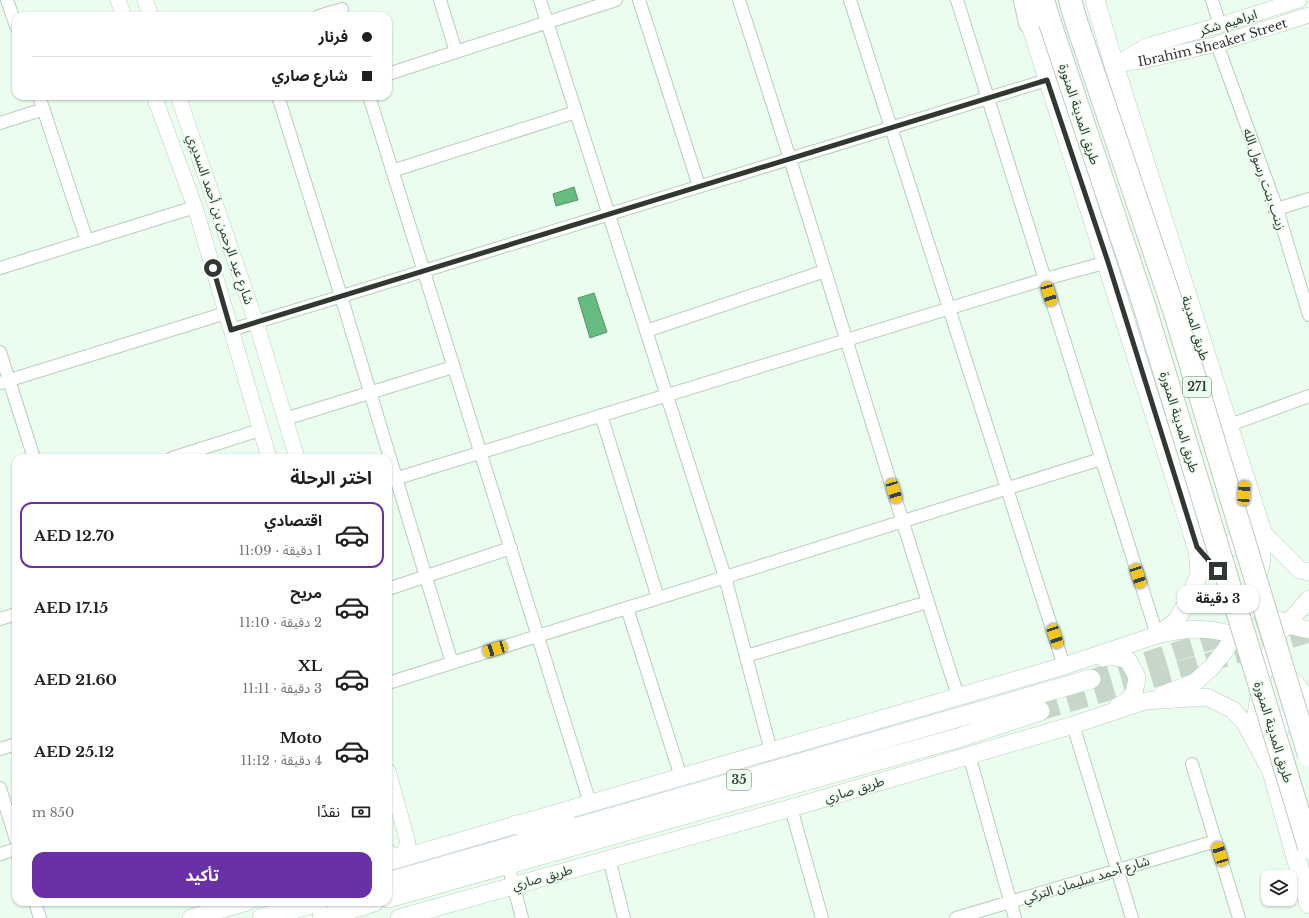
<!DOCTYPE html>
<html lang="ar">
<head>
<meta charset="utf-8">
<style>
	body { margin:0; font-family:"Libre Baskerville","Noto Sans Arabic",serif; background:#f2f2f2; color:#202124; direction:rtl; height:100vh; display:flex; flex-direction:column; font-size:15px; white-space:nowrap }
	* { box-sizing:border-box; margin:0 }
	p { font-size:13px; color:#757577 }
	.icon { flex:none; width:22px; height:22px; fill:none; stroke:currentColor; stroke-width:2; stroke-linecap:round; stroke-linejoin:round }
	.map { position:relative; flex:1; overflow:hidden; direction:ltr }
	.sheet { position:absolute; left:12px; top:454px; width:380px; height:452px; display:flex; flex-direction:column; background:#fff; border-radius:12px; box-shadow:0 1px 3px #0004; direction:rtl }
	.sheet>* { flex:none }
	.top-card { position:absolute; left:12px; top:12px; width:380px; height:88px; border-radius:12px; box-shadow:0 1px 3px #0004; direction:rtl; display:grid; align-content:center; height:88px; padding:0 20px; background:#fff }
	.controls { position:absolute; left:1261px; top:870px; display:grid; gap:8px }
	.controls a { display:grid; place-items:center; width:36px; height:36px; border-radius:8px; background:#fff; box-shadow:0 1px 3px #0004; font-size:20px }
	.end { position:absolute; width:18px; height:18px; margin:-9px; border:5px solid #313832; background:#fff; box-shadow:0 0 0 2px #fff }
	.from { border-radius:50% }
	.bubble { position:absolute; height:28px; border-radius:12px; background:#fff; box-shadow:0 1px 3px #0004; font-size:13px; font-weight:700; line-height:28px; text-align:center; direction:rtl }
	.car { position:absolute; width:12px; height:24px; margin:-12px -6px; border-radius:5px; box-shadow:0 0 3px 1px #0007; background:linear-gradient(#f5c518 24%,#345 0 40%,#f5c518 0 76%,#345 0 86%,#f5c518 0) }
	.top-card b { display:flex; align-items:center; gap:14px; height:38px; font-size:15px }
	.top-card b+b { border-top:1px solid #e0e0e0 }
	.top-card i { width:10px; height:10px; background:#202124 }
	ul { padding:0; list-style:none }
	li { display:flex; align-items:center; gap:12px; height:66px; margin:0 8px 6px; padding:0 12px; border:2px solid transparent; border-radius:12px }
	li div { flex:1 }
	li b { display:block; font-size:15px }
	li em { font-style:normal; font-weight:700 }
	li.selected { border-color:#6a31a7 }
	li>.icon { width:36px; height:36px; stroke-width:1.5 }
	h2 { padding:0 20px; font-size:18px; line-height:48px }
	.pay { display:flex; align-items:center; gap:10px; height:44px; padding:0 20px; font-size:15px }
	.pay p { margin-inline-start:auto }
	.cta { display:flex; gap:8px; margin-top:auto; padding:8px 20px }
	.cta a { flex:1; height:46px; border-radius:12px; background:#6a31a7; color:#fff; font-size:16px; font-weight:700; line-height:46px; text-align:center }
	.map>svg:first-child { display:block }
	.water { fill:#66bb7e; stroke:#569467 }
	.lines { fill:none; stroke-linecap:round; stroke-linejoin:round }
	.primary-tunnel { stroke:#c6d6c8; stroke-width:19; stroke-dasharray:19 10; stroke-linecap:butt }
	.minor-casing { stroke:#baccbe; stroke-width:14 }
	.tertiary-casing { stroke:#baccbe; stroke-width:16 }
	.secondary-casing { stroke:#baccbe; stroke-width:18 }
	.primary-casing { stroke:#baccbe; stroke-width:20 }
	.motorway-casing { stroke:#baccbe; stroke-width:24 }
	.minor { stroke:#fff; stroke-width:12 }
	.tertiary { stroke:#fff; stroke-width:15 }
	.secondary { stroke:#fff; stroke-width:17 }
	.primary { stroke:#fff; stroke-width:19 }
	.motorway { stroke:#fff; stroke-width:22 }
	.motorway-bridge-casing { stroke:#baccbe; stroke-width:24; stroke-linecap:butt }
	.motorway-bridge { stroke:#fff; stroke-width:22 }
	.route { stroke:#313832; stroke-width:5 }
	.labels { text-anchor:middle; stroke-width:3; stroke-linejoin:round; paint-order:stroke }
	.shield { fill:#ebfdee; stroke:#69736a; stroke-width:1 }
	.shield-label { font-size:12px; font-weight:bold; fill:#313832 }
	.street-label { font-size:13px; fill:#313832; stroke:#ebfdee }
</style>
</head>
<body>
<div class="map">
<svg width="1309" height="918" viewBox="0 0 1309 918">
	<rect width="100%" height="100%" fill="#ebfdee"/>
	<!-- water -->
	<path class="water" d="M574 187 578 200 556 206 553 194Z
		M594 293 607 332 590 338 578 298Z"/>
	<g class="lines">
		<!-- primary-tunnel -->
		<path class="primary-tunnel" d="M1091 679 1283 617
			M1040 711 1309 633"/>
		<!-- minor casing -->
		<g class="minor-casing">
			<path id="minor" d="M7 0 16 26
				M440 0 456 52
				M540 0 725 577 771 751
				M639 0 699 186
				M739 0C815 231 883 465 958 696
				M850 0 1064 666
				M957 0 1157 635
				M1212 0 1220 25
				M319 16 342 9
				M1217 44 1277 209 1309 315
				M388 74 616 0
				M39 96 87 241
				M278 96 341 296 452 663
				M369 96 590 803
				M0 123 44 109
				M392 171 576 112
				M1277 209 1309 199
				M0 268 195 207
				M231 330 1047 80
				M646 331 825 271
				M0 352 34 458
				M0 383 226 313
				M601 415 658 598
				M285 419 453 367
				M1227 426 1309 396
				M172 458 260 430
				M388 481 1045 279 1108 262
				M388 589 511 548
				M627 608 681 777
				M0 619 16 614
				M746 656 928 602
				M388 683 1101 459
				M1073 725 1132 918
				M0 749 16 744
				M969 755 1015 918
				M1192 764 1239 918
				M0 788 16 840
				M791 808 822 918
				M0 854 16 849
				M609 858 624 918
				M508 865 522 918
				M35 902 40 918
				M956 918 1216 841"/>
		</g>
		<!-- tertiary casing -->
		<g class="tertiary-casing">
			<g id="tertiary">
				<path d="M118 0 124 16"/>
				<path d="M145 0 151 16"/>
				<path d="M1121 61 1146 46 1220 25 1299 0"/>
				<path id="s1" d="M1114 65 1147 60 1217 44 1309 15"/>
				<path d="M154 96 195 207 269 458"/>
				<path d="M178 96 256 322 297 458"/>
				<path d="M388 771 408 843 400 859 388 852"/>
			</g>
		</g>
		<!-- secondary casing -->
		<g class="secondary-casing">
			<path id="secondary" d="M1262 532 1300 570 1309 572
				M1279 620 1287 625 1309 630
				M1161 634C1191 628 1214 626 1243 639
				M1103 658 1112 656 1128 660 1137 677C1135 692 1133 700 1118 706
				M1285 673 1298 686 1309 702
				M1162 695 1195 682 1211 668 1226 649 1252 602 1262 560V532
				M1264 742 1256 715 1261 682 1268 657 1280 632 1309 599
				M388 862 1064 666 1157 635 1176 621 1189 599 1199 574 1197 547
				M191 918 247 902
				M399 918 791 808 1073 725 1145 701 1207 697 1233 710 1245 723 1273 775"/>
		</g>
		<!-- primary casing -->
		<g class="primary-casing">
			<path id="primary" d="M1095 0 1114 65 1262 532
				M1026 9C1083 188 1141 367 1197 547
				M1206 536C1212 544 1223 546 1232 546L1238 537 1242 520
				M1270 763 1280 726 1286 719 1294 720 1309 730
				M1273 775 1309 904
				M516 825 566 822
				M388 882 1091 679
				M388 898 958 738 1040 711
				M262 918 318 902
				M322 918 374 902"/>
		</g>
		<!-- motorway casing -->
		<g class="motorway-casing">
			<path id="motorway" d="M1025 0 1030 23
				M1043 0 1050 23
				M1070 0 1076 21"/>
		</g>
		<!-- minor -->
		<use href="#minor" class="minor"/>
		<!-- tertiary -->
		<use href="#tertiary" class="tertiary"/>
		<!-- secondary -->
		<use href="#secondary" class="secondary"/>
		<!-- primary -->
		<use href="#primary" class="primary"/>
		<!-- motorway -->
		<use href="#motorway" class="motorway"/>
		<!-- motorway-bridge casing -->
		<g class="motorway-bridge-casing">
			<path id="motorway-bridge" d="M1076 21 1175 313 1309 755
				M1050 23 1144 305 1309 847"/>
		</g>
		<!-- motorway-bridge -->
		<use href="#motorway-bridge" class="motorway-bridge"/>
	</g>
	<g class="lines">
		<!-- route -->
		<path class="route" d="M213 268 231 330 1047 80 1108 262 1197 547 1218 571"/>
	</g>
	<g class="labels">
		<!-- shield labels -->
		<g class="shield">
			<rect x="1183" y="377" width="28" height="20" rx="3"/>
			<rect x="727" y="770" width="24" height="20" rx="3"/>
		</g>
		<g class="shield-label">
			<text x="1197" y="391">271</text>
			<text x="739" y="784">35</text>
		</g>
		<!-- street labels -->
		<g class="street-label">
			<text transform="translate(1228 22) rotate(-17)" y="5">ابراهيم شكر</text>
			<text dy="5" stroke="none"><textPath href="#s1" startOffset="101">Ibrahim Sheaker Street</textPath></text>
			<text transform="translate(1080 114) rotate(72)" y="5">طريق المدينة المنورة</text>
			<text transform="translate(1265 179) rotate(71)" y="5">زينب بنت رسول الله</text>
			<text transform="translate(221 219) rotate(71)" y="5">شارع عبد الرحمن بن أحمد السديري</text>
			<text transform="translate(1196 328) rotate(73)" y="5">طريق المدينة</text>
			<text transform="translate(1180 422) rotate(73)" y="5">طريق المدينة المنورة</text>
			<text transform="translate(1274 732) rotate(73)" y="5">طريق المدينة المنورة</text>
			<text transform="translate(854 789) rotate(-17)" y="5">طريق صاري</text>
			<text transform="translate(542 877) rotate(-16)" y="5">طريق صاري</text>
			<text transform="translate(1086 879) rotate(-17)" y="5">شارع أحمد سليمان التركي</text>
		</g>
	</g>
</svg>
<div class="controls">
<a><svg class="icon" aria-label="layers" viewBox="0 0 24 24"><path d="M12 4l9 5-9 5-9-5zM3 14l9 5 9-5"/></svg></a>
</div>
<i class="end from" style="left:213px;top:268px"></i>
<i class="end" style="left:1218px;top:571px"></i>
<div class="bubble" style="left:1177px;top:585px;width:82px">3 دقيقة</div>
<i class="car" style="left:1049px;top:294px;rotate:163deg"></i>
<i class="car" style="left:894px;top:491px;rotate:163deg"></i>
<i class="car" style="left:1244px;top:493px;rotate:3deg"></i>
<i class="car" style="left:1138px;top:576px;rotate:162deg"></i>
<i class="car" style="left:1055px;top:636px;rotate:162deg"></i>
<i class="car" style="left:495px;top:649px;rotate:253deg"></i>
<i class="car" style="left:1220px;top:854px;rotate:343deg"></i>
<div class="top-card">
<b><i class="from"></i>فرنار</b>
<b><i></i>شارع صاري</b>
</div>
<section class="sheet">
<h2>اختر الرحلة</h2>
<ul>
<li class="selected"><svg class="icon" aria-label="car" viewBox="0 0 24 24"><path d="M5 17H2v-5l4-1 3-4h7l3 4 3 1v5h-3M9 17h6M6 11h13"/><circle cx="7" cy="17" r="2"/><circle cx="17" cy="17" r="2"/></svg><div><b>اقتصادي</b><p>1 دقيقة · 11:09</p></div><em>AED 12.70</em></li>
<li><svg class="icon" aria-label="car" viewBox="0 0 24 24"><path d="M5 17H2v-5l4-1 3-4h7l3 4 3 1v5h-3M9 17h6M6 11h13"/><circle cx="7" cy="17" r="2"/><circle cx="17" cy="17" r="2"/></svg><div><b>مريح</b><p>2 دقيقة · 11:10</p></div><em>AED 17.15</em></li>
<li><svg class="icon" aria-label="car" viewBox="0 0 24 24"><path d="M5 17H2v-5l4-1 3-4h7l3 4 3 1v5h-3M9 17h6M6 11h13"/><circle cx="7" cy="17" r="2"/><circle cx="17" cy="17" r="2"/></svg><div><b>XL</b><p>3 دقيقة · 11:11</p></div><em>AED 21.60</em></li>
<li><svg class="icon" aria-label="car" viewBox="0 0 24 24"><path d="M5 17H2v-5l4-1 3-4h7l3 4 3 1v5h-3M9 17h6M6 11h13"/><circle cx="7" cy="17" r="2"/><circle cx="17" cy="17" r="2"/></svg><div><b>Moto</b><p>4 دقيقة · 11:12</p></div><em>AED 25.12</em></li>
</ul>
<div class="pay"><svg class="icon" aria-label="cash" viewBox="0 0 24 24"><path d="M3 7h18v10H3z"/><circle cx="12" cy="12" r="2"/></svg>نقدًا<p>850 m</p></div>
<div class="cta"><a>تأكيد</a></div>
</section>
</div>
</body>
</html>
